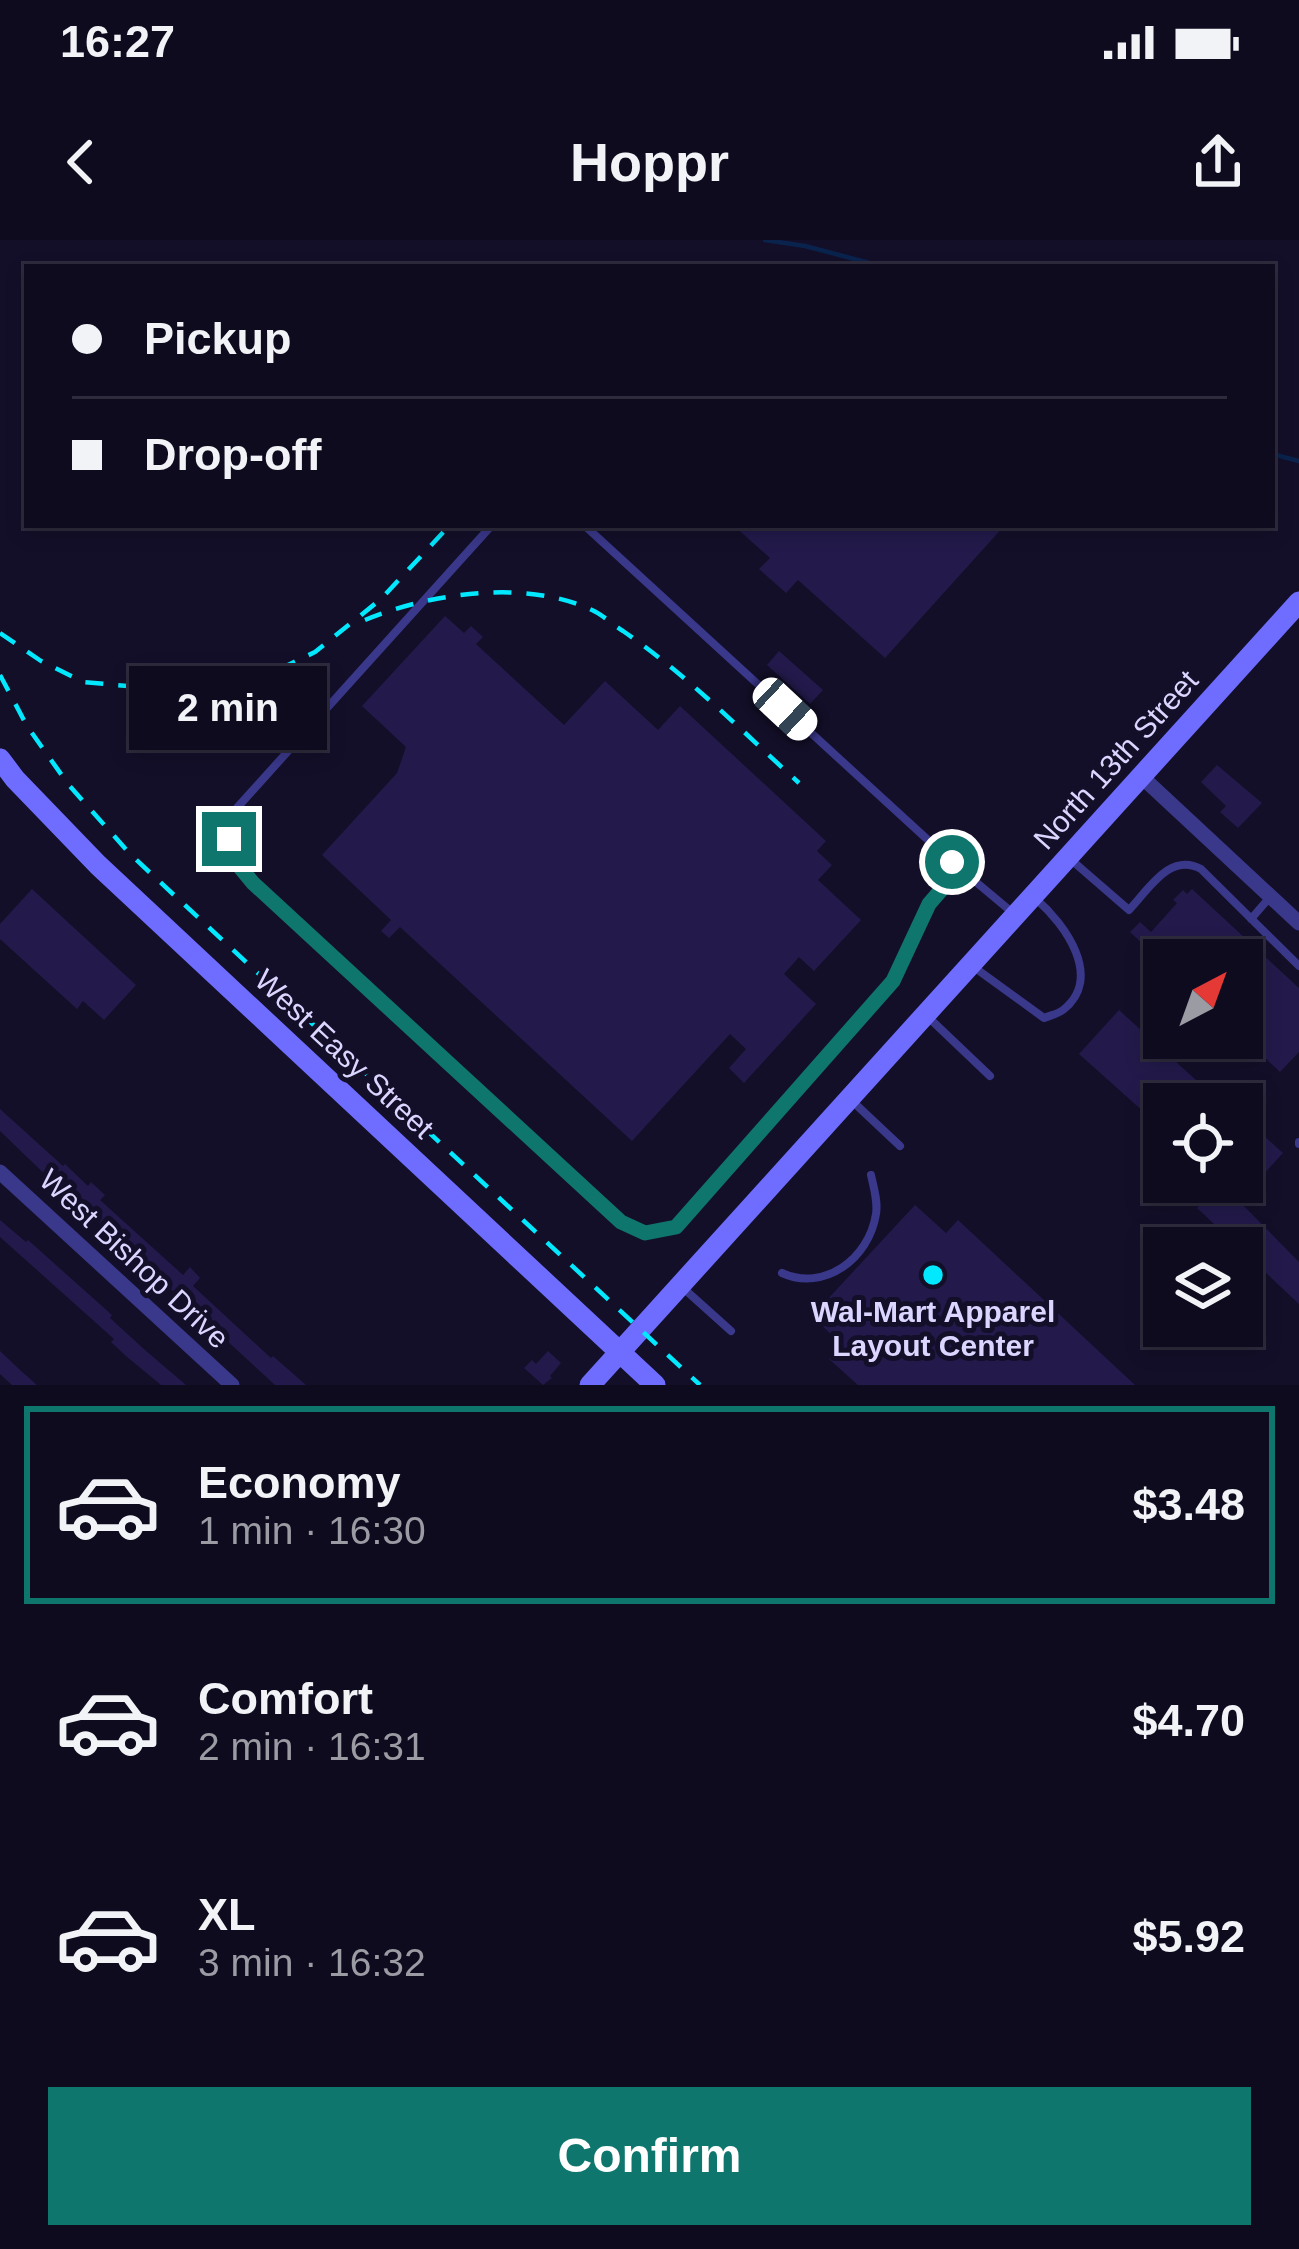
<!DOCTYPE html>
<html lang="en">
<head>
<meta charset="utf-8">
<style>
	body { margin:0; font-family:Arial,sans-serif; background:#171428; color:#f1f3f6; height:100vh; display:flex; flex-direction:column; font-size:45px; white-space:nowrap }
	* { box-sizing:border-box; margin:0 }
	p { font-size:39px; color:#9b9ba4 }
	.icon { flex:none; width:66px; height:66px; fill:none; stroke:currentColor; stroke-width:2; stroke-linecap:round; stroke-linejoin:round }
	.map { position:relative; height:1145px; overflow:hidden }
	.drawer { display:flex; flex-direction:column; background:#0e0b1f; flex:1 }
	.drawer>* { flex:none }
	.top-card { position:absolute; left:24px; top:24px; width:1251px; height:264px; border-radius:0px; box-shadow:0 6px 18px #0003,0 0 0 3px #2e2b3d; display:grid; align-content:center; height:264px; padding:0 48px; background:#0e0b1f }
	.needle { width:78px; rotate:41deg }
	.fabs { position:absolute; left:1143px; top:699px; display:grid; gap:24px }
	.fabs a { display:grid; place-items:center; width:120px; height:120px; border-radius:0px; background:#0e0b1f; box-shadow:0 6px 18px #0003,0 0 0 3px #2e2b3d; font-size:60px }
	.end { position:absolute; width:54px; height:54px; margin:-27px; border:15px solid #0f766e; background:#fff; box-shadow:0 0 0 6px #fff }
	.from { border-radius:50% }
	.bubble { position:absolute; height:84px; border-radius:0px; background:#0e0b1f; box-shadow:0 6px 18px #0003,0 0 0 3px #2e2b3d; font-size:39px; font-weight:600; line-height:84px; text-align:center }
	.car { position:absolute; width:36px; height:72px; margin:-36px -18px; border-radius:15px; box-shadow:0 0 9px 3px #0007; background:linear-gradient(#fff 24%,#345 0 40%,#fff 0 76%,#345 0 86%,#fff 0) }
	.top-card b { display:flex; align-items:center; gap:42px; height:114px; font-size:45px }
	.top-card b+b { border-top:3px solid #2e2b3d }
	.top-card i { width:30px; height:30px; background:#f1f3f6 }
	ul { padding:21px 0 0; list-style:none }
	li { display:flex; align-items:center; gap:36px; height:198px; margin:0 24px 18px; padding:0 24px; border:6px solid transparent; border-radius:0px }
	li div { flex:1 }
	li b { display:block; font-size:45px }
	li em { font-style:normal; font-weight:600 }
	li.selected { border-color:#0f766e }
	li>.icon { width:108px; height:108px; stroke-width:1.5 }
	.action { display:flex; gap:24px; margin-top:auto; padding:24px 48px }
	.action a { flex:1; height:138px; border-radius:0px; background:#0f766e; color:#fff; font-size:48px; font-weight:600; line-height:138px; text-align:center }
	.status { display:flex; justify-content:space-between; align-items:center; height:84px; padding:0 60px; background:#0e0b1f; direction:ltr }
	.status svg { height:33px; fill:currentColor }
	header { display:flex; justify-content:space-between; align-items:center; height:156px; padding:0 48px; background:#0e0b1f; font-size:54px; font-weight:600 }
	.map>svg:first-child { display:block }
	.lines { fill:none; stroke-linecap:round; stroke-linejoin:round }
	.stream { stroke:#0a234d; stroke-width:4.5 }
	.building { fill:#231a4b }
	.lane { stroke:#3a388a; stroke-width:8 }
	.street { stroke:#3a388a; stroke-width:15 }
	.secondary { stroke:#6f6dff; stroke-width:21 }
	.rail { stroke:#02e9ff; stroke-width:4.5; stroke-dasharray:18 15; stroke-linecap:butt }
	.route { stroke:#0f766e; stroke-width:15 }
	.poi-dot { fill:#02e9ff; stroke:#130f29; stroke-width:4.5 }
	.labels { text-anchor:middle; stroke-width:10; stroke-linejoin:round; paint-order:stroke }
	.street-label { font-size:30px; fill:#dbd6ff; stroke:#130f29 }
	.poi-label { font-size:30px; font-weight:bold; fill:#dbd6ff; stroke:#130f29 }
</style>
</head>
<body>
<div class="status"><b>16:27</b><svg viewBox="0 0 49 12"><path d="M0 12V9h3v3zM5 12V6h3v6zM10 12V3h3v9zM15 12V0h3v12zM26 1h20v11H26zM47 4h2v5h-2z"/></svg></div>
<header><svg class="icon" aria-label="back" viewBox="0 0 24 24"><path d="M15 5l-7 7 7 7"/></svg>Hoppr<svg class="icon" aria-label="share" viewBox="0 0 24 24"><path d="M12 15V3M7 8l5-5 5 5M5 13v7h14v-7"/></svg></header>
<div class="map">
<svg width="1299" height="1145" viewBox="0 0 1299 1145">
	<rect width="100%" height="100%" fill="#130f29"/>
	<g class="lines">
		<!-- stream -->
		<path class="stream" d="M765 0 805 6 885 27
			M1272 214 1299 221"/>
	</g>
	<!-- building -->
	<path class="building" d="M733 285H1005L885 418 798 340 786 353 759 329 770 318Z
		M445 376 464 393 471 386 483 397 476 404 564 485 605 441 658 490 680 466 826 601 817 611 832 625 818 640 861 680 814 731 799 717 784 734 816 764 744 843 729 828 746 809 730 794 632 901 400 687 389 698 381 691 391 680 322 615 397 533 406 507 362 466Z
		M779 411 823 450 810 464 767 425Z
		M1217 525 1262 563 1238 588 1220 572 1226 566 1201 542Z
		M32 649 136 745 104 780 83 761 77 769 0 699V684Z
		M1192 649 1299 748V812L1280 832 1242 796V720H1160L1130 692 1140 682 1151 692 1177 663 1173 660 1183 650 1187 654Z
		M1119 770 1207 850 1195 864H1164V890L1079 814Z
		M0 869 63 926 65 924 88 946 91 942 105 955 100 960 183 1035 190 1027 200 1038 193 1046 271 1118 273 1116 306 1145H275L99 983 101 980 65 946 57 954 50 947 54 943 0 891Z
		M1263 895 1283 913 1239 961 1299 1022V1064L1197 968 1220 942H1242V918Z
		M915 965 946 993 958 980 1135 1145H858L829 1119 842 1105 812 1076Z
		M0 980 26 1002 28 1000 112 1075 110 1078 145 1110 186 1145H161L126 1116 111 1102 114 1099 0 997Z
		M0 1111 20 1130 37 1145H12L0 1134Z
		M548 1111 561 1123 550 1136 552 1138 543 1145 524 1128 532 1120 536 1124Z"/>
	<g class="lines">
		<!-- lane -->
		<path class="lane" d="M492 285 235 570C227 607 228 614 253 643L621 983 645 993 676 987 893 741 929 664 960 628
			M584 285 952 622 1013 673
			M1069 618 1129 670C1149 649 1170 612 1201 629L1299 726
			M1251 679 1270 657
			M971 725 1044 778C1051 775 1058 774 1063 770 1104 738 1065 684 1036 659
			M926 775 990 836
			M850 859 900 906
			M1299 902V904
			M782 1033C824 1052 869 1019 876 974 878 961 874 949 871 935
			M682 1047 731 1091"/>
		<!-- street -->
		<path class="street" d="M1142 537 1299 683
			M0 932 232 1145"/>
		<!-- secondary -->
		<path class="secondary" d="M0 519 15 539 98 625 655 1145
			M590 1145 1299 362"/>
		<!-- rail -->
		<path class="rail" d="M365 380C430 353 526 339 592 370 603 375 613 385 623 391 687 435 742 491 799 543
			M0 393 41 421 83 442 204 453 255 441 315 412 381 359 450 285
			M0 435 27 486 68 544 130 614 700 1145"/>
	</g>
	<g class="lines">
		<!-- route -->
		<path class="route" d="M229 599 234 620 253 643 621 982 645 993 676 987 893 741 929 664 960 628 952 622"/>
	</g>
	<!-- markers -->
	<circle class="poi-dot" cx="933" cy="1035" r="12"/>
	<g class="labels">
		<!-- street labels -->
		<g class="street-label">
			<text transform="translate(1116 520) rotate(-48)" y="10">North 13th Street</text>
			<text transform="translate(344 814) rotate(43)" y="10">West Easy Street</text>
			<text transform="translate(134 1019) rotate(43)" y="10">West Bishop Drive</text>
		</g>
		<!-- poi labels -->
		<g class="poi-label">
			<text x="933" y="1082">Wal-Mart Apparel<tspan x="933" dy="34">Layout Center</tspan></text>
		</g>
	</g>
</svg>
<div class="fabs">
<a><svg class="needle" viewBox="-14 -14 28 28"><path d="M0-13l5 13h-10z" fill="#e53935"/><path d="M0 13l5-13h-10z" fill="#9b9ba4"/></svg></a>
<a><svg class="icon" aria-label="locate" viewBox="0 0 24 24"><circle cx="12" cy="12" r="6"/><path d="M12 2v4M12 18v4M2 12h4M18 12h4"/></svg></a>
<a><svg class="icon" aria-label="layers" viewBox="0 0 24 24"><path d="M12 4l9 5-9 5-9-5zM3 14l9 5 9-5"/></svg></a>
</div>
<i class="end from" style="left:952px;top:622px"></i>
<i class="end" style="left:229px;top:599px"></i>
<div class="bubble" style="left:129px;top:426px;width:198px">2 min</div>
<i class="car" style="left:785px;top:469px;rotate:133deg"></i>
<div class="top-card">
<b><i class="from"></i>Pickup</b>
<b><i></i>Drop-off</b>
</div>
</div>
<section class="drawer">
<ul>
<li class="selected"><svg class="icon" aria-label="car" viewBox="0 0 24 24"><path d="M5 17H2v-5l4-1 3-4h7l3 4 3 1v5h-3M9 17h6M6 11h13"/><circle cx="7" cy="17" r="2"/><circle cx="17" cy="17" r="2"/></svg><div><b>Economy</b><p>1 min · 16:30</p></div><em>$3.48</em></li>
<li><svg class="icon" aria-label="car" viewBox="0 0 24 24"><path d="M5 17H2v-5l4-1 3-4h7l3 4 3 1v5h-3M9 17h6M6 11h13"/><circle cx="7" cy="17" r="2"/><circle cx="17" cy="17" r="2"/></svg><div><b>Comfort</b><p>2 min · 16:31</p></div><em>$4.70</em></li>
<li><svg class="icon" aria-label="car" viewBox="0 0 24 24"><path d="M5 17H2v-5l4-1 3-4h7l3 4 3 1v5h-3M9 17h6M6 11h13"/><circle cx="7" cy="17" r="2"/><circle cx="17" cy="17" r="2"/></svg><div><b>XL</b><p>3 min · 16:32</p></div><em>$5.92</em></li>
</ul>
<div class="action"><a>Confirm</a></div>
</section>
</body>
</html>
